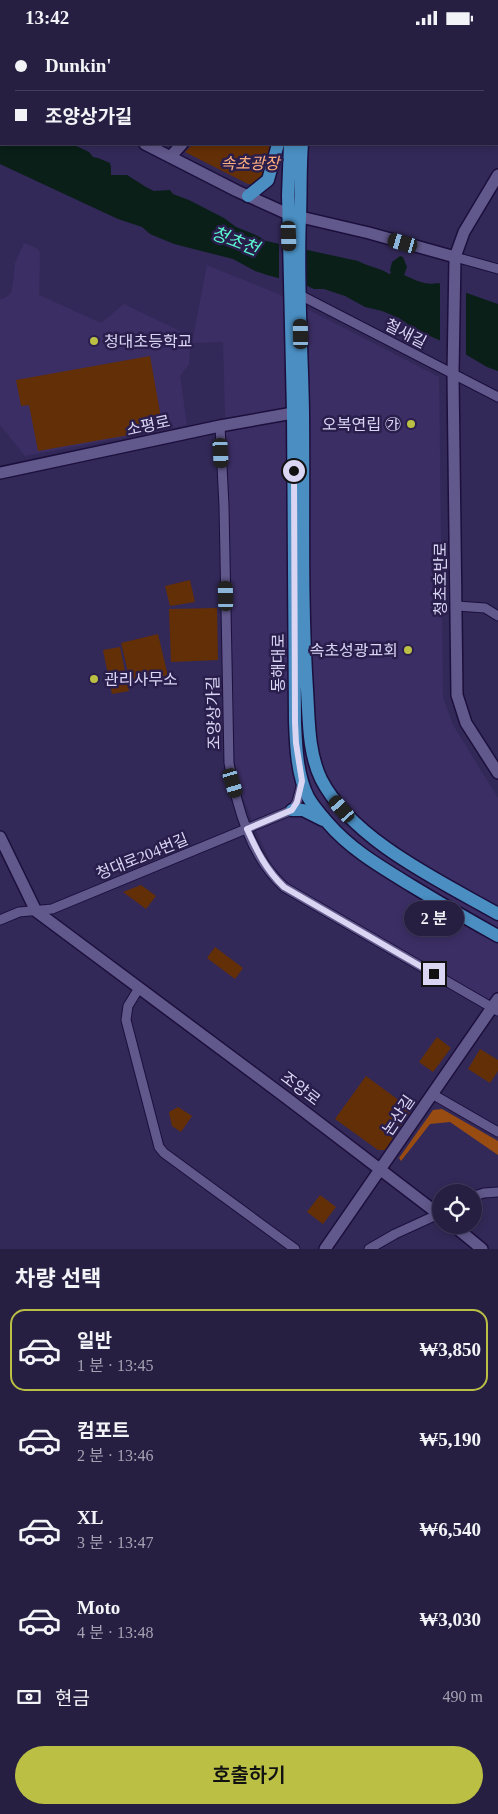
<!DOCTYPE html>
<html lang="ko">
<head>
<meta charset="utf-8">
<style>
	body { margin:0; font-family:"Times New Roman","Noto Sans KR",serif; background:#322c4d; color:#f1f3f6; height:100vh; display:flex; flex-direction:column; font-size:19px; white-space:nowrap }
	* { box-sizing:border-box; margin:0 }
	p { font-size:16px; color:#a4a2b2 }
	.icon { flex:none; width:28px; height:28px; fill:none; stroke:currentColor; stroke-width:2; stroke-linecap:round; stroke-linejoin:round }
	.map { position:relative; height:1214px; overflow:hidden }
	.sheet { display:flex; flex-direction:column; background:#261f42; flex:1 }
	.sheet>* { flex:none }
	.banner { position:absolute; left:0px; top:0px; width:499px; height:110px; box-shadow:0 2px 8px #0003,0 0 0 1px #423d5b; display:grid; align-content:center; height:110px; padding:0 15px; background:#261f42 }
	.buttons { position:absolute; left:432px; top:1149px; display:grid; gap:10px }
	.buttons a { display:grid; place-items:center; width:50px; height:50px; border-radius:50%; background:#261f42; box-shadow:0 2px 8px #0003,0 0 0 1px #423d5b; font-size:25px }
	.end { position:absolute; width:22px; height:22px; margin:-11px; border:6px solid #d9d5f3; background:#111; box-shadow:0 0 0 2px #111 }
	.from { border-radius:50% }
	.bubble { position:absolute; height:35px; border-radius:18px; background:#261f42; box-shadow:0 2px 8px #0003,0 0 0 1px #423d5b; font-size:16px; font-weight:600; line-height:35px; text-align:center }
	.car { position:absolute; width:15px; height:30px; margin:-15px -8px; border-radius:6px; box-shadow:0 0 4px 1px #0007; background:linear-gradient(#222 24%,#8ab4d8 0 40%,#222 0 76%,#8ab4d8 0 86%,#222 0) }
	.banner b { display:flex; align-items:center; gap:18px; height:48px; font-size:19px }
	.banner b+b { border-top:1px solid #423d5b }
	.banner i { width:12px; height:12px; background:#f1f3f6 }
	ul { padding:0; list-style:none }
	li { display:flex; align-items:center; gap:15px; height:82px; margin:0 10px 8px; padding:0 5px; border:2px solid transparent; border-radius:15px }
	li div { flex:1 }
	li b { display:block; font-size:19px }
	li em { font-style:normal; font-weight:600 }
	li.selected { border-color:#bbc045 }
	li>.icon { width:45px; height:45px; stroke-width:1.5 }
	h2 { padding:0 15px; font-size:22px; line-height:60px }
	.pay { display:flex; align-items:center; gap:12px; height:55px; padding:0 15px; font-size:19px }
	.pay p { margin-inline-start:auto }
	.cta { display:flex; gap:10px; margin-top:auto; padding:10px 15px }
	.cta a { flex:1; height:58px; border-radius:30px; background:#bbc045; color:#111; font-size:20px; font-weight:600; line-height:58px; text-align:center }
	.status { display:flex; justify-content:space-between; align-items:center; height:35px; padding:0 25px; background:#261f42; direction:ltr }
	.status svg { height:14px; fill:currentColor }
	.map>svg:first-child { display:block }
	.built { fill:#3b2e64 }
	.green { fill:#632f06 }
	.forest { fill:#994c11 }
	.water { fill:#091f18 }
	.pier { fill:#332958 }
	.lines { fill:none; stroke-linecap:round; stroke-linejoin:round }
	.minor-casing { stroke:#1c0f3c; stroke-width:11 }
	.tertiary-casing { stroke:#1c0f3c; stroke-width:14 }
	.primary-casing { stroke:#1c0f3c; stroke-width:15 }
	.minor { stroke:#61588b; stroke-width:9 }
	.tertiary { stroke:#61588b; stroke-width:11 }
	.primary { stroke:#4a8ec2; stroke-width:12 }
	.route { stroke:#d9d5f3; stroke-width:6 }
	.poi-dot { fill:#bbc045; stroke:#2a1e4c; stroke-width:2 }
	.labels { text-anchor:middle; stroke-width:5; stroke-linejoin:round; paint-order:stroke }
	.park-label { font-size:16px; font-style:italic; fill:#fcae80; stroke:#2a1e4c }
	.street-label { font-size:16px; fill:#d9d5f3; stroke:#2a1e4c }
	.poi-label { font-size:16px; fill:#d9d5f3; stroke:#2a1e4c; text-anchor:start }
	.water-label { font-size:18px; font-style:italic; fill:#5cfacf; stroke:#2a1e4c }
</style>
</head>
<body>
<div class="status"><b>13:42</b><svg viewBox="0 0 49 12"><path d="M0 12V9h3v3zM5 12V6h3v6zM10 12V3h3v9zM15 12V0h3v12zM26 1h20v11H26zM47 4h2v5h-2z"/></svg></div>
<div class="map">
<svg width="498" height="1214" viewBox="0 0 498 1214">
	<rect width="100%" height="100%" fill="#332958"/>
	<!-- built -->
	<path class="built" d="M24 208 38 214 40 218 39 260 101 288 124 269 184 298 190 315 189 329 180 341 187 390 25 421 0 390V264L5 263 11 258 13 248 15 228Z
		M207 230 276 258 439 342 443 662 453 690 498 763V970L298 856 288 848 272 830 257 798 238 750 233 713 232 617 223 307 192 308Z"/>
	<!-- green -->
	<path class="green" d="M193 109H274C271 124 269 151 248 149L185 117Z
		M150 321 163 394 38 416 29 370 21 371 16 345Z
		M190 545 195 567 170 571 165 551Z
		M217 573 218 625 171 627 169 574Z
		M158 599 168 641 131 650 121 608Z
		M120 612 129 656 112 659 103 615Z
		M141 850 156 861 146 874 123 857Z
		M215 912 243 933 235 944 207 923Z
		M437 1002 451 1013 433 1037 419 1027Z
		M480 1014 498 1025V1036L490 1048 468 1034Z
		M366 1041 412 1075 385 1115H378L335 1084Z
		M178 1072 192 1081 181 1097 172 1091 169 1077Z
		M320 1160 336 1172 323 1189 307 1177Z"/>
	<!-- forest -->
	<path class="forest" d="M442 1074 498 1106V1120L450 1087 430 1089 401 1126 399 1123 433 1075Z"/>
	<!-- water -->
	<path class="water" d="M0 72 1 109H72L89 117 93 122 98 123 110 128 111 132V140H127L146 152 154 156 170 155 173 159 189 165 224 183 236 192 256 200 266 206 358 226C367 231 383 234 389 239L391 238 390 235 392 227 400 221 403 222 407 232 404 240C415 245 426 251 438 248L498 269V336L487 332 448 309 416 295 399 283 382 276 365 272 345 261 324 254H314L305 250 267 240 255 236 233 224 174 209 150 199 142 192 118 184 2 130 0 129Z"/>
	<!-- pier -->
	<path class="pier" d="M279 207 306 212 307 254 279 246Z
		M440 246 466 255V323L440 308Z"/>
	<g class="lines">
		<!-- minor casing -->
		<g class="minor-casing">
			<path id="minor" d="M177 0 179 1
				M489 0 491 1
				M148 1 149 0
				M455 222 498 234
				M300 260 498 362
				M220 391 224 471 229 728C237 772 250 821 284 852L498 976
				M457 571 485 573 498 581
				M0 885 19 877 52 874 292 775 297 767 302 748
				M139 953 128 971 126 985 159 1112 164 1118 295 1214
				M432 1059 498 1097
				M474 1161 484 1158 498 1157
				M369 1214 395 1199 441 1178"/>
		</g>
		<!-- tertiary casing -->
		<g class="tertiary-casing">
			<path id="tertiary" d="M5 1 6 0
				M277 1 279 0
				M0 11 1 8
				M0 37 1 38
				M145 109 237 156 288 179 369 198 455 222
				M171 121 182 109
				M498 140 464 197 455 222 453 339 457 660 466 688 498 738
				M0 438 220 391 293 378
				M0 802 36 876 288 1064 441 1181
				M453 1190 482 1214
				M325 1214 498 964"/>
		</g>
		<!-- primary casing -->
		<g class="primary-casing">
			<path id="primary" d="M311 1V0
				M323 1 324 0
				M290 109 288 160 293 378 295 687C296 712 297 740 308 762 313 771 320 779 327 787 351 815 381 832 412 851 440 868 469 885 498 901
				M302 109C300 133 301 158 300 182 297 247 302 313 303 377 304 470 301 563 307 655 309 685 308 717 321 744 352 805 440 846 498 879
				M248 161 268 145 278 109
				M292 775H303L323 785"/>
		</g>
		<!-- minor -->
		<use href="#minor" class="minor"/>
		<!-- tertiary -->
		<use href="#tertiary" class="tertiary"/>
		<!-- primary -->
		<use href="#primary" class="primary"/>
	</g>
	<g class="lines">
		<!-- route -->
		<path class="route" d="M294 436 295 687 296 708 302 746 297 767 292 775 247 794C257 816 266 835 284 852L434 939"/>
	</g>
	<!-- markers -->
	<g class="poi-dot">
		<circle cx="94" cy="306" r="5"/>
		<circle cx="411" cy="389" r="5"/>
		<circle cx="408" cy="615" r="5"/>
		<circle cx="94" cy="644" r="5"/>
	</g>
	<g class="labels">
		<!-- park labels -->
		<g class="park-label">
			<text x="250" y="134">속초광장</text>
		</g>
		<!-- street labels -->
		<g class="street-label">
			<text transform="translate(406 298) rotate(27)" y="6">철새길</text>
			<text transform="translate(148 390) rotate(-12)" y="6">소평로</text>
			<text transform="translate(440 544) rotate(-90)" y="6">청초호반로</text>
			<text transform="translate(278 628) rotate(-90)" y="6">동해대로</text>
			<text transform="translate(213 678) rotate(-91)" y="6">조양상가길</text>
			<text transform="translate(142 821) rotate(-22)" y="6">청대로204번길</text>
			<text transform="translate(301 1053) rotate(37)" y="6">조양로</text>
			<text transform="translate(398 1080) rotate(-56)" y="6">논산길</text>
		</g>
		<!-- poi labels -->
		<g class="poi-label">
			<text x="104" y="312">청대초등학교</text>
			<text x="401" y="395" text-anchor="end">오복연립 ㉮</text>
			<text x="398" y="621" text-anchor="end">속초성광교회</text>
			<text x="104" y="650">관리사무소</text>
		</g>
		<!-- water labels -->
		<g class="water-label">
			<text transform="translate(235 206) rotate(21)" y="6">청초천</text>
		</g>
	</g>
</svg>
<div class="buttons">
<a><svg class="icon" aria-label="locate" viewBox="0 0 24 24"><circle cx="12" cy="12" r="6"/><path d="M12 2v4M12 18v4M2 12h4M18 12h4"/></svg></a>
</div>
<i class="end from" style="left:294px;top:436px"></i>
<i class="end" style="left:434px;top:939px"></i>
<div class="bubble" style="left:404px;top:866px;width:60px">2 분</div>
<i class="car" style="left:289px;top:201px;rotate:178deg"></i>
<i class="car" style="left:403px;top:208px;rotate:286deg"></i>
<i class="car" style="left:301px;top:299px;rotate:359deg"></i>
<i class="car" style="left:221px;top:418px;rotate:177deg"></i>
<i class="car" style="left:226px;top:561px;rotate:359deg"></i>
<i class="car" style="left:233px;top:748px;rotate:163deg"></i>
<i class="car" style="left:342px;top:774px;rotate:319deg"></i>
<div class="banner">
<b><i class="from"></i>Dunkin'</b>
<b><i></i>조양상가길</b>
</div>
</div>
<section class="sheet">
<h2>차량 선택</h2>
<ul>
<li class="selected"><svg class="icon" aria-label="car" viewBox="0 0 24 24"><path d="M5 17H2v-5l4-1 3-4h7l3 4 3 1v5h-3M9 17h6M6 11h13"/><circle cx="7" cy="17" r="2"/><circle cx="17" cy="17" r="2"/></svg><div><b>일반</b><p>1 분 · 13:45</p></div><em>₩3,850</em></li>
<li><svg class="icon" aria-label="car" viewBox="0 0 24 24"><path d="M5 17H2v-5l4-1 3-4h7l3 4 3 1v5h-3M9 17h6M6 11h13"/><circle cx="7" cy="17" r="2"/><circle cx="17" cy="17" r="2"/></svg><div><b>컴포트</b><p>2 분 · 13:46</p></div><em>₩5,190</em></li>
<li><svg class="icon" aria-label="car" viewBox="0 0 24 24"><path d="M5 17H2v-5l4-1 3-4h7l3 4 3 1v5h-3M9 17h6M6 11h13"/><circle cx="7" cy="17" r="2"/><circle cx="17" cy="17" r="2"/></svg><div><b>XL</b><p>3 분 · 13:47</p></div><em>₩6,540</em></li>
<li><svg class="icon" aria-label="car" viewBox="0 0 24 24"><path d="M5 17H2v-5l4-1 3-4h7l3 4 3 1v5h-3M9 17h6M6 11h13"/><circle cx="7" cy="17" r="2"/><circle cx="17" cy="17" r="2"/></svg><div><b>Moto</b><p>4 분 · 13:48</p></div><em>₩3,030</em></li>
</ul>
<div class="pay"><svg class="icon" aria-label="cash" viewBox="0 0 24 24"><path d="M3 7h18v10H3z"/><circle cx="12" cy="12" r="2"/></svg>현금<p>490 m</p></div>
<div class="cta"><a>호출하기</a></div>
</section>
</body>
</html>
